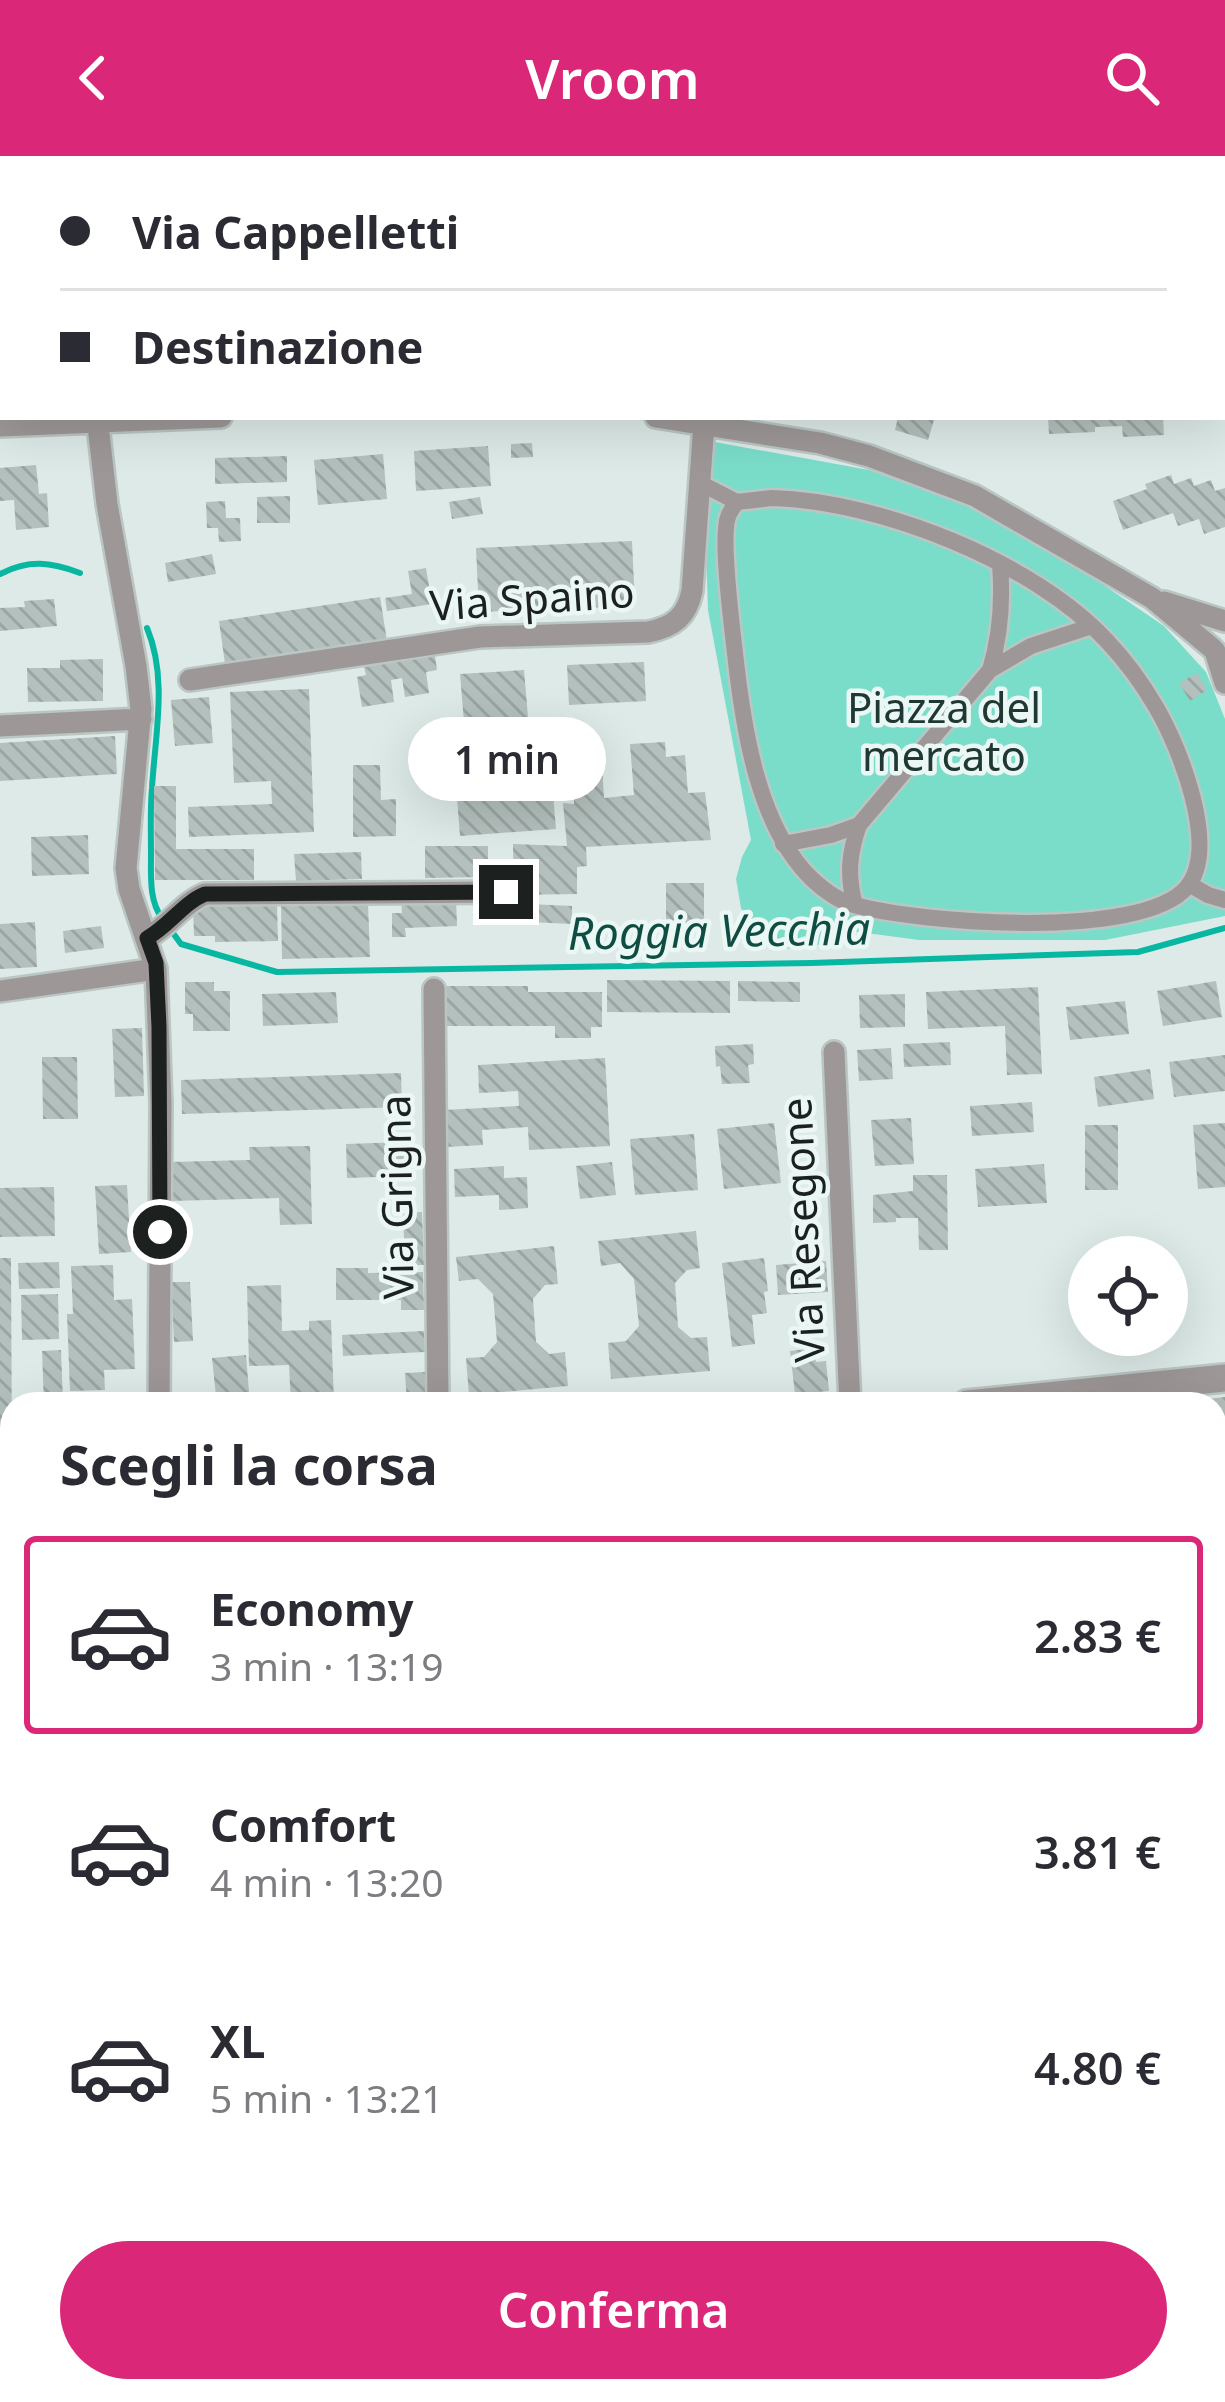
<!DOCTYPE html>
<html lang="it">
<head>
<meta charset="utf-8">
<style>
	body { margin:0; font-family:"Noto Sans",sans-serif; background:#f7f7f7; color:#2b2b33; height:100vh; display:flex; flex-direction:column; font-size:45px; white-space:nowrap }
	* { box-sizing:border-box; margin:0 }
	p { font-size:39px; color:#7c7c81 }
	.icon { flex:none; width:66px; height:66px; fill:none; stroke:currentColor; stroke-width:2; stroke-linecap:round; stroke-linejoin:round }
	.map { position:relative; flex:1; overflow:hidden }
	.drawer { position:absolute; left:0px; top:1236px; width:1227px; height:1011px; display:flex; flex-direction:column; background:#fff; border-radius:36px 36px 0 0; box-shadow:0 12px 48px #0002 }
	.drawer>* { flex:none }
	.top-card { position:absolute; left:0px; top:0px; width:1227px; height:264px; box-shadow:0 12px 48px #0002; display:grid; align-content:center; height:264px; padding:0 60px; background:#fff }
	.tools { position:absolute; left:1068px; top:1080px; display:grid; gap:24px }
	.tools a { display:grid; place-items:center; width:120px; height:120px; border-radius:50%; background:#fff; box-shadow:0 12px 48px #0002; font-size:60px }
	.end { position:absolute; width:54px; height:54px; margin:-27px; border:15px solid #1c2120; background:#fff; box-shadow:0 0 0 6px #fff }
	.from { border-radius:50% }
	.bubble { position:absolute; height:84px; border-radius:42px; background:#fff; box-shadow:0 12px 48px #0002; font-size:39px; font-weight:600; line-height:84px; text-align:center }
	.top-card b { display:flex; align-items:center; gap:42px; height:114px; font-size:45px }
	.top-card b+b { border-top:3px solid #e1e1e2 }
	.top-card i { width:30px; height:30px; background:#2b2b33 }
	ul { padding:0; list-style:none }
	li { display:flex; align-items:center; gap:36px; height:198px; margin:0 24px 18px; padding:0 36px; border:6px solid transparent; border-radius:12px }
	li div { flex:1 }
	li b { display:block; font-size:45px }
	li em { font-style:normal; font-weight:600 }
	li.current { border-color:#db2777 }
	li>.icon { width:108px; height:108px; stroke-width:1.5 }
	h2 { padding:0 60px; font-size:54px; line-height:144px }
	.action { display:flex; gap:24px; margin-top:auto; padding:24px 60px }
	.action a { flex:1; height:138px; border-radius:72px; background:#db2777; color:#fff; font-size:48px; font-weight:600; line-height:138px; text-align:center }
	header { display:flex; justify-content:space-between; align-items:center; height:156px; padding:0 60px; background:#db2777; color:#fff; font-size:54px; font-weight:600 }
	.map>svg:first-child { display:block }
	.park { fill:#7addca }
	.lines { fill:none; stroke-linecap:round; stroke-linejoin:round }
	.stream { stroke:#07b7a1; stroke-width:6 }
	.building { fill:url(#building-back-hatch) }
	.pedestrian-casing { stroke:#bac6c3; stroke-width:21 }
	.minor-casing { stroke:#bac6c3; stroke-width:26 }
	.tertiary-casing { stroke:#bac6c3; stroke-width:32 }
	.pedestrian { stroke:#9d9797; stroke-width:16 }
	.minor { stroke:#9d9797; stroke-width:21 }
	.tertiary { stroke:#9d9797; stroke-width:27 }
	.route { stroke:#1c2120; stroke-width:15 }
	.labels { text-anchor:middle; stroke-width:9; stroke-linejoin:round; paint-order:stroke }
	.street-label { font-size:42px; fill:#1c2120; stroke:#eaf7f4 }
	.park-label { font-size:42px; fill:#203833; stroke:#eaf7f4 }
	.water-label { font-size:45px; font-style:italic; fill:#0f4d43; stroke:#eaf7f4 }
</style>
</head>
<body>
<header><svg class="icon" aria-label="back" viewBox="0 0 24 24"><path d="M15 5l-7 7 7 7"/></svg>Vroom<svg class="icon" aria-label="search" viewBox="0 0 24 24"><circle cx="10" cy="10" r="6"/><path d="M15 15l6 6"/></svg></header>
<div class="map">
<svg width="1225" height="2246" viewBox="0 0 1225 2246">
	<defs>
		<pattern id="building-back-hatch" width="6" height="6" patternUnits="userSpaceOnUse" patternTransform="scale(3)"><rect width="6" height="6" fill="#b4c0bd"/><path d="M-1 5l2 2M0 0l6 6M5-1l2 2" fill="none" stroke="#9aa5a2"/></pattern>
	</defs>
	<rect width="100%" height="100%" fill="#ddeae7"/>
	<!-- park -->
	<path class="park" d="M709 285 869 314 965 349 1089 419 1164 470 1206 516 1225 563V760L1105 784H919L851 775 827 787 801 793 777 792 757 781 741 752 736 723 742 701 751 684 708 454 704 340Z"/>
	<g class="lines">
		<!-- stream -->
		<path class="stream" d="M0 418C29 403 51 406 80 417
			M147 472C168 522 155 579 152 632 150 654 151 676 151 698 151 720 149 745 162 762
			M170 773 181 788 277 816 812 807 1138 796 1225 772"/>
	</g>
	<!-- building -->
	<path class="building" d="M898 261H935L928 284 895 274Z
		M1048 261H1163L1164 279 1123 281 1122 270 1095 271V276L1049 278Z
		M532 287 533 301 511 302V288Z
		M488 290 491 330 416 335 414 295Z
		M383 298 387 343 318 349 314 304Z
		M287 300V326L215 328V302Z
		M36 309 39 338 47 337 49 371 16 374 14 344 0 345V312Z
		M1171 319 1174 328 1191 322 1194 330 1211 324 1215 335 1225 332V371L1204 378 1199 363 1178 370 1173 357 1123 374 1113 345 1147 333 1145 328Z
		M290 340V367H257V341Z
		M480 341 483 358 452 363 449 346Z
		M225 345 226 362H240L241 385 219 386 218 372H207L206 346Z
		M632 385 635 450 479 456 476 392Z
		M212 398 216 418 168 426 165 407Z
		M426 412 432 448 387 455 385 442 412 438 408 415Z
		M380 441 387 485 225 508 219 465Z
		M54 443 57 470 0 475V452L25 451 24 445Z
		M435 500 437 514 426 516 429 537 405 541 402 522 391 524 394 546 362 551 357 521 366 519 364 511Z
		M103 503V545L28 546 27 512H60V504Z
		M644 506 646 545 569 549 567 509Z
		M524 514 528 561 464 566 460 518Z
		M1197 517 1207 534 1190 545 1179 527Z
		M309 533 314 676 189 681 188 651 272 648 271 625 234 627 230 536Z
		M209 541 213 587 175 590 171 544Z
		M115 580 117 618 0 625V587Z
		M665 586 666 601 685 599 688 637 705 636 711 684 586 691 587 710 577 711V738L514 739 513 688 567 690 563 647 574 648 573 613 602 610 604 642 634 639 630 588Z
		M557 596 560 638 553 639 556 673 460 680 454 603Z
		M353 609H380L381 644 396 643V680L353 681Z
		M154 630H176V693H254V724H155Z
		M88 679 89 718 32 720 31 681Z
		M425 690H488V721L425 722Z
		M361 696 362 723 296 725 294 698Z
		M666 727H704V773H666Z
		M456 740 457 770 405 772 406 781H392V757H402L401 742Z
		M487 746 572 750V768L486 764Z
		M368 747 370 801 282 803 281 749Z
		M277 748 278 785 215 786V780H194L193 749Z
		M35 766 37 811 0 813V768Z
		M101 770 104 792 65 797 63 775Z
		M607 824 730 825V857L607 856Z
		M738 825 800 826V846L738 845Z
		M1216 825 1222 861 1163 870 1157 835Z
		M185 826H214V835H230V875H193V858H185Z
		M446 830H528V836H602V871H591V882H555V870H446Z
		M1038 831 1042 918 1007 919 1005 870 928 873 926 836Z
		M336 836 338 867 263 870 262 838Z
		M905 838V871L860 872 859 839Z
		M1125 845 1129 878 1070 884 1066 851Z
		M142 872 144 940 115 941 112 873Z
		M950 886 951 909 904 911 903 888Z
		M753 888 754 908 748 909 750 927 722 928 720 910 716 911 715 890Z
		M891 892 893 923 859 925 857 894Z
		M1225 899V935L1174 941 1169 906Z
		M42 901H77L78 963H43Z
		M605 902 610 990 529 994 528 971 482 974 483 989 446 991 444 954 519 950 518 935 479 937 478 909Z
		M1150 913 1154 943 1098 951 1094 921Z
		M401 917 402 951 182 958 181 924Z
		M1032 946 1034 976 972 980 970 950Z
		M911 962 914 1008 875 1010 871 964Z
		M774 967 781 1027 724 1033 717 973Z
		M1225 967V1031L1198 1033 1193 969Z
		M1085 969H1118V1034H1085Z
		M694 978 698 1034 635 1039 630 983Z
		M404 986 406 1020 347 1022 346 988Z
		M310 990 312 1068 280 1069 279 1042 170 1045 169 1006 250 1004 249 991Z
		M612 1006 616 1039 580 1043 576 1010Z
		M1044 1008 1047 1047 978 1051 975 1013Z
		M504 1010V1022L527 1021 528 1052 499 1054V1039L455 1041 454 1013Z
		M913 1019H947L948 1094H919L918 1062H896V1066L873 1067V1039L913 1035Z
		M127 1029 131 1096 99 1098 95 1030Z
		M54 1031 55 1080 0 1081V1032Z
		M422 1056 424 1109H405L403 1057Z
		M696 1075 700 1112 687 1114 675 1127 678 1171 691 1182 707 1181 710 1215 611 1223 608 1187 626 1185 639 1170 634 1123 620 1107 601 1110 598 1085Z
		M554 1090 558 1128 545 1129 533 1143 536 1186 549 1198 565 1196 568 1230 469 1239 466 1202 484 1201 497 1186 493 1138 478 1123 459 1125 456 1101Z
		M0 1102H11L12 1306H0Z
		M764 1102 768 1135 764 1136 767 1157 752 1159 755 1188 732 1191 722 1107Z
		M826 1105 828 1136 778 1139 776 1109Z
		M59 1106 60 1132 19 1133 18 1107Z
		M113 1109 114 1144 132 1143 135 1213 104 1214 105 1234 70 1235 67 1158H73L71 1110Z
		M336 1112H368V1117L423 1116 424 1154H401V1144H336Z
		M171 1126H190L193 1185 174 1186Z
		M281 1129 282 1175 309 1174V1165L331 1164 334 1248H291L289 1209 249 1210 247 1130Z
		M58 1138 59 1183 22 1184 21 1139Z
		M424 1175 425 1196 343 1200 342 1179Z
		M814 1192 816 1206 826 1205 829 1235 795 1238 790 1195Z
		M61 1194 63 1248H44L42 1195Z
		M246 1199 250 1248H198V1241L216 1240 212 1202Z
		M425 1216 427 1248H407L405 1217Z
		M1225 1241V1280L1215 1281V1248H1191V1245Z
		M1225 1306V1347H1215V1307Z
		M3 1397H12V1434H2Z
		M1225 1432V1471L1215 1472V1433Z
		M0 1540 12 1541V1575H0Z
		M0 1585 12 1586V1617H0Z
		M0 1637 12 1638V1675L0 1674Z
		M0 1854H12V1886L0 1885Z
		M1215 1901H1218L1225 1976 1215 1977Z
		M0 1920H12V1956H0Z
		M1225 2030V2237L1215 2238V2031Z
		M0 2132 12 2133V2166H0Z
		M0 2179H12V2220H0Z
		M1088 2235H1194V2239L1089 2244Z"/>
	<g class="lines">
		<!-- pedestrian casing -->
		<g class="pedestrian-casing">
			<path id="pedestrian" d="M700 327 737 346
				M772 342C880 345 1034 406 1107 485 1126 505 1142 527 1156 551 1179 590 1220 691 1187 731 1142 785 915 767 851 748 837 744 824 734 813 724 759 673 744 576 736 506 733 478 720 382 728 361 730 355 733 351 737 346Z
				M990 514 1031 490 1092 470
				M783 688 831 679 859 669 990 514C1001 478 1003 445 1000 408
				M1189 728 1208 739 1225 744
				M855 749C847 720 849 697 859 669"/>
		</g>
		<!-- minor casing -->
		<g class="minor-casing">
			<path id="minor" d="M373 0V3
				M635 0V3
				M973 0V3
				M103 3 104 0
				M97 261 107 348 136 510 141 553 126 712 129 733 156 813 161 947 159 1248
				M656 261 820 287 869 300 975 340 1152 442 1213 493
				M0 270 221 261
				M1164 446 1225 465
				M1215 495 1225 527
				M190 524 480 481 648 476C674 471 687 460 692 435L704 267
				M0 570 141 563
				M147 782C169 770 183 747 205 738L507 736
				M434 833 438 1248
				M0 835 156 813
				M834 896 850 1248
				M0 1963 12 1964
				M0 2224 12 2225
				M421 2246 422 2235"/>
		</g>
		<!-- tertiary casing -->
		<g class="tertiary-casing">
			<path id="tertiary" d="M967 1248 1225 1222
				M0 1318H12"/>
		</g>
		<!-- pedestrian -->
		<use href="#pedestrian" class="pedestrian"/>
		<!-- minor -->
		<use href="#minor" class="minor"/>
		<!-- tertiary -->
		<use href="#tertiary" class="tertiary"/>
	</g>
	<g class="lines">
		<!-- route -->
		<path class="route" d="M160 1076 159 871 156 807 147 782C169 770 183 747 205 738L506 736"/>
	</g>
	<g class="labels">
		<!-- street labels -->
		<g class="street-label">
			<text transform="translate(532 443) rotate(-4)" y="15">Via Spaino</text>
			<text transform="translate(397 1041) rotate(-91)" y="15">Via Grigna</text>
			<text transform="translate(803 1074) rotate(-93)" y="15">Via Resegone</text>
		</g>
		<!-- park labels -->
		<g class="park-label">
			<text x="944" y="567">Piazza del<tspan x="944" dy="48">mercato</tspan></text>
		</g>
		<!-- water labels -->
		<g class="water-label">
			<text transform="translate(719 775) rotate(-1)" y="16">Roggia Vecchia</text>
		</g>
	</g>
</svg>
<div class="tools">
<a><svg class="icon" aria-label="locate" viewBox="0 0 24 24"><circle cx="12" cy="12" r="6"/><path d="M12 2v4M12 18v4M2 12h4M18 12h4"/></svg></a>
</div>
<i class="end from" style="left:160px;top:1076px"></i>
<i class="end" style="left:506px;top:736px"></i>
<div class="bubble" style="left:408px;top:561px;width:198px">1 min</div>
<div class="top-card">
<b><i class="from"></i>Via Cappelletti</b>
<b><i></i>Destinazione</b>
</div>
<section class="drawer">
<h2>Scegli la corsa</h2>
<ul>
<li class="current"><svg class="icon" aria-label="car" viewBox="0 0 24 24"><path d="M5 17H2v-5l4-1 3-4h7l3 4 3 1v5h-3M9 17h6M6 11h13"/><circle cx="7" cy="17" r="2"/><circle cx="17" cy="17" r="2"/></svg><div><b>Economy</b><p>3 min · 13:19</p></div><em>2.83 €</em></li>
<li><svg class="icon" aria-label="car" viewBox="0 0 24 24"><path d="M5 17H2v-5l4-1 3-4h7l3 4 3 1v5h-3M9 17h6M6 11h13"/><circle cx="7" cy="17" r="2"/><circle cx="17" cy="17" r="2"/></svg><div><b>Comfort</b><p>4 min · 13:20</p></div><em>3.81 €</em></li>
<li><svg class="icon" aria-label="car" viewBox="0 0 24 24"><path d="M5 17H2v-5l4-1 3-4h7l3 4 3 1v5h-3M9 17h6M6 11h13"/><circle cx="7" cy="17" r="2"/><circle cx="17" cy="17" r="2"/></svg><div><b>XL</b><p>5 min · 13:21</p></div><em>4.80 €</em></li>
</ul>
<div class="action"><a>Conferma</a></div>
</section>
</div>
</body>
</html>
